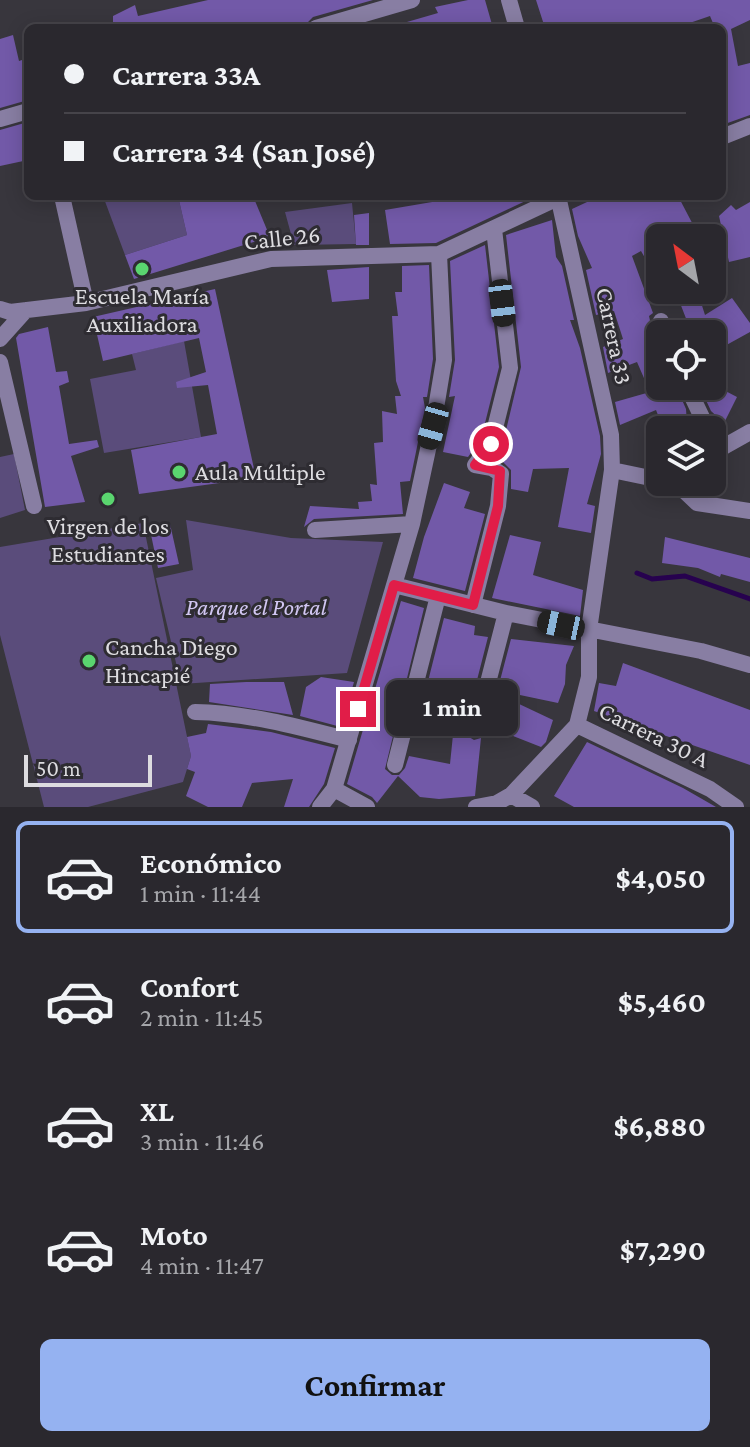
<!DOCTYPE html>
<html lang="es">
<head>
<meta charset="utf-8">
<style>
	body { margin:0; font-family:"Crimson Pro",serif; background:#323036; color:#f1f3f6; height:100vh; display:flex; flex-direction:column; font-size:30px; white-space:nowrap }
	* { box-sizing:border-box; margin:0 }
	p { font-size:26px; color:#a5a6aa }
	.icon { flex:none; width:44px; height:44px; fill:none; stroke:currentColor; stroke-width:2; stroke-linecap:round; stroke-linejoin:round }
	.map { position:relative; height:807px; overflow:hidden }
	.details { display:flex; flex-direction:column; background:#2a282e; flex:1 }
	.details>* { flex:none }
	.top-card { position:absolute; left:24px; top:24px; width:702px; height:176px; border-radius:12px; box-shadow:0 4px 20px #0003,0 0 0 2px #46444a; display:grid; align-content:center; height:176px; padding:0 40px; background:#2a282e }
	.needle { width:52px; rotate:328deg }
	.tools { position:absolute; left:646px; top:224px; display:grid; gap:16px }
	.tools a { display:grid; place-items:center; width:80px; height:80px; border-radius:12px; background:#2a282e; box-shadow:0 4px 20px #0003,0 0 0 2px #46444a; font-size:40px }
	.scale { position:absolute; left:24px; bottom:20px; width:128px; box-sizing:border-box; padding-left:8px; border:4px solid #dddce0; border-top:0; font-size:22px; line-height:28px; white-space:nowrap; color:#dddce0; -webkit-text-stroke:6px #2e2c32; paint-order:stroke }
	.end { position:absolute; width:36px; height:36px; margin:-18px; border:10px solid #e11d48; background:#fff; box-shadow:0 0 0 4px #fff }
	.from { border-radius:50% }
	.bubble { position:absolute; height:56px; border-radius:12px; background:#2a282e; box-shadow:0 4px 20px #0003,0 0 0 2px #46444a; font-size:26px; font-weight:700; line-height:56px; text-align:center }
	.car { position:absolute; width:24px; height:48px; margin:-24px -12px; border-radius:10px; box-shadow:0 0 6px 2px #0007; background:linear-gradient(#222 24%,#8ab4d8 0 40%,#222 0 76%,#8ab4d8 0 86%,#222 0) }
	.top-card b { display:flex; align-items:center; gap:28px; height:76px; font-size:30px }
	.top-card b+b { border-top:2px solid #46444a }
	.top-card i { width:20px; height:20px; background:#f1f3f6 }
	ul { padding:14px 0 0; list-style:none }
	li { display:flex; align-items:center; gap:24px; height:112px; margin:0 16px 12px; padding:0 24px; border:4px solid transparent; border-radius:12px }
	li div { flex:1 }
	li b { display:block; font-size:30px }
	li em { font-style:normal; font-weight:700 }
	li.current { border-color:#95b2f1 }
	li>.icon { width:72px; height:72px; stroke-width:1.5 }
	.button { display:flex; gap:16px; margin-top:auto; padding:16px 40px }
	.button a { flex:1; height:92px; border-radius:12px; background:#95b2f1; color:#111; font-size:32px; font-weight:700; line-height:92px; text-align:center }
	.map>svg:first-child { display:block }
	.green { fill:#5a4c7b }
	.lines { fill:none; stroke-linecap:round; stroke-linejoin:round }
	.stream { stroke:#27024f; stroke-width:5 }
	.building { fill:#7259a8 }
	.minor { stroke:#887ea3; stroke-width:16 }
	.route { stroke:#e11d48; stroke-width:10 }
	.poi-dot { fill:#5ad56f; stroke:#2e2c32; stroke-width:3 }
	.labels { text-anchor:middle; stroke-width:6; stroke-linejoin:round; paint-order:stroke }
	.street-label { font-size:24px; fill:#dddce0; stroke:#2e2c32 }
	.poi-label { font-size:24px; fill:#dddce0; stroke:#2e2c32 }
	.park-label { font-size:24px; font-style:italic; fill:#d2c7f3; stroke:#2e2c32 }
</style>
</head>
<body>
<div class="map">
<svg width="750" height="807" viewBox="0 0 750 807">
	<rect width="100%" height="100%" fill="#38363d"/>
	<!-- green -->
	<path class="green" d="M103 196H178L187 235 125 255Z
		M352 203 356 244 294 245 285 212Z
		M184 341 201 437 104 453 90 379 136 370 132 354Z
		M14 454 25 510 0 518V457Z
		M186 520 291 538 383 542 347 673 181 684 156 578 193 570Z
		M143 523 191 756 183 782 88 807H44L0 635V547Z"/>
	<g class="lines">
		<!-- stream -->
		<path class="stream" d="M637 573 652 579 685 576 750 599"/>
	</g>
	<!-- building -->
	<path class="building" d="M208 0H373L313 17 306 24 291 28H113V16L135 5 138 16Z
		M468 0H485L493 28H401L400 24 438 13 435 7Z
		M536 0H750V20L731 29 738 66 750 63V115L722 125V28H715L710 16 675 28H545Z
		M13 35 19 61 28 58V100L0 108V39Z
		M28 122V160L0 166V130Z
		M178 196H253L270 237 134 279 125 255 187 235Z
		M437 196H536L436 243 390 244 385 210 438 201Z
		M600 196H678L700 238H660V284L641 251 632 256 653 313 649 316 651 325 660 343V386H676L686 409 687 424 674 430H664L656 410 620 425 615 402 650 392 637 362 608 373 603 347 623 339 614 311 596 315 586 270 592 268 578 236 572 209Z
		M750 202V257L729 262 719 216 731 205 736 210Z
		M369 213V245H356L354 215Z
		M552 220 556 257 562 266 574 320H570L580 348 600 436 601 454 587 504 595 506 591 533 558 527 569 468 533 469 528 492 511 489V470L503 462V443L521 367 506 235Z
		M485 245 499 367 481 439 468 457 443 452 455 396 449 397 455 360 450 261Z
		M429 265 433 359 427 397H423L425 408 410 481 400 482 403 514 314 519 304 527 310 506 359 509 358 502 372 501 370 484 377 485 374 443 383 442 382 411 397 414 395 396H401L396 381 392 316H398L395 292H402V266Z
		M369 267V299L332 302 327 270Z
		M215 289 256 478 139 494 131 450 217 434 208 385 177 388 176 382 206 372 199 338 103 361 93 317Z
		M675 290H697L705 315 732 298 750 323V332L712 353V334H692Z
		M48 327 56 372 67 371 69 382 59 386 69 444 97 440 99 447 71 456 85 502 45 507 16 338 19 334Z
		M714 385 737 397 724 423 711 411 705 398Z
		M444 483 470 492 464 508 485 514 465 591 413 578 424 537Z
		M170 524 179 564 158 568 150 530Z
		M510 535 541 542 533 575 583 590 580 616 492 598Z
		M665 537 750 558V582L721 574 720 577 698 568 662 563Z
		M401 601 424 608 385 769 392 775H399L405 768 409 756 450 764 454 725 419 717 444 618 475 626 474 635 488 637 465 727 469 737 474 740 481 738 475 796 439 799 420 797 398 776 377 803 372 797 347 784Z
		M511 639 574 646 566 665 565 684 558 703 501 691 500 695 553 720 546 742 541 747 488 726Z
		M623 663 750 710V765L594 711 599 683 616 686Z
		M321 677 354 682 341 727 300 716 306 687Z
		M246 682H284L293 715 209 702 210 684Z
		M208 724 271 732 335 748 324 784 309 807H284L293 779 252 783 242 807H208L186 796 195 772 187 769 191 756 187 737 206 733Z
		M587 742 683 788 716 807H574L554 796Z"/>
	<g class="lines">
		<!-- minor -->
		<path class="minor" d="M509 0 517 28
			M316 28 412 0
			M0 119 28 111
			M722 137 750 126
			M62 196 86 303
			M0 309 10 312 86 303 271 259 439 254 562 196
			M661 321 666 334
			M0 339 26 310
			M0 362 34 506
			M687 386 708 430
			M712 438 718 450 750 432
			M612 470 660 480
			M677 484 697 503 750 511
			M315 530 412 524
			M394 585 506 613 701 651 750 665
			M473 605 498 506 501 474 492 468 475 465 491 444 510 368 494 229
			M195 712C247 713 299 727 349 740
			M577 725 710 789 736 807
			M476 729 506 613
			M395 765 438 596
			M334 789 367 807
			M511 795 532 807
			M320 807 334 789 412 524 433 426 444 360 439 254
			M476 807 497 803 511 795 577 725 589 677V630L612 470 611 435 558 196"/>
	</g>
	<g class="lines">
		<!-- route -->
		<path class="route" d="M358 709 394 585 473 605 498 506 500 471 475 465 491 444"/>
	</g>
	<!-- markers -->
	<g class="poi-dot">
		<circle cx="142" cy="269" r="8"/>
		<circle cx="179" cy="472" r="8"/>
		<circle cx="108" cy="499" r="8"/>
		<circle cx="89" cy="661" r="8"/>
	</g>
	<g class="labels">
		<!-- street labels -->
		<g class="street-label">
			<text transform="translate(282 238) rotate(-6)" y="8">Calle 26</text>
			<text transform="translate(614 336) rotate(78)" y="8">Carrera 33</text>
			<text transform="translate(654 735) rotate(26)" y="8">Carrera 30 A</text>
		</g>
		<!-- poi labels -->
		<g class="poi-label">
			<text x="142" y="304">Escuela María<tspan x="142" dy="28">Auxiliadora</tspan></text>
			<text x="195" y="480" text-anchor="start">Aula Múltiple</text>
			<text x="108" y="534">Virgen de los<tspan x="108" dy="28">Estudiantes</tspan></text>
			<text x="105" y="655" text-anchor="start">Cancha Diego<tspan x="105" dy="28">Hincapié</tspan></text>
		</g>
		<!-- park labels -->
		<g class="park-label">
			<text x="256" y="615">Parque el Portal</text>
		</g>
	</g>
</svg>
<div class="tools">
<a><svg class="needle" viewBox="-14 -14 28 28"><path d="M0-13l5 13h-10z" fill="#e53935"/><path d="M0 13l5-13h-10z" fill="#a5a6aa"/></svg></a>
<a><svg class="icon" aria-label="locate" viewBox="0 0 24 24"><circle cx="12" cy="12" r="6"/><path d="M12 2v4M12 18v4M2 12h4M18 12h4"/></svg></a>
<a><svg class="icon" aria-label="layers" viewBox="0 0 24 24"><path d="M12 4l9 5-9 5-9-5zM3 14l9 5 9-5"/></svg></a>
</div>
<div class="scale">50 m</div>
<i class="end from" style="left:491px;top:444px"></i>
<i class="end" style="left:358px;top:709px"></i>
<div class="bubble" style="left:386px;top:680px;width:132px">1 min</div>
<i class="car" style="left:502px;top:303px;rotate:173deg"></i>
<i class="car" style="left:433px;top:426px;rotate:196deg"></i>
<i class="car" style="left:561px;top:625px;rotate:282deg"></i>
<div class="top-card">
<b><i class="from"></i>Carrera 33A</b>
<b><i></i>Carrera 34 (San José)</b>
</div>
</div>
<section class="details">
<ul>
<li class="current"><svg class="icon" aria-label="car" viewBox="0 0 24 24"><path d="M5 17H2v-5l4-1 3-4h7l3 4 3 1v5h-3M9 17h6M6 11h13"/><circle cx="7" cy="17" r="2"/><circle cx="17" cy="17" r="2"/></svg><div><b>Económico</b><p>1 min · 11:44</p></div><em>$4,050</em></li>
<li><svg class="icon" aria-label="car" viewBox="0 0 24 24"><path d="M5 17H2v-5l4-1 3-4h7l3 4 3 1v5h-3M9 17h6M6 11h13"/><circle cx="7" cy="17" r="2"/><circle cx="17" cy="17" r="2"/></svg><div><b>Confort</b><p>2 min · 11:45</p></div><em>$5,460</em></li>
<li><svg class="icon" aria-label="car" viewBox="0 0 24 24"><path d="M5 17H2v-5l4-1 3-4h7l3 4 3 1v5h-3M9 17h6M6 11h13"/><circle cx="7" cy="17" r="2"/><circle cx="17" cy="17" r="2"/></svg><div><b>XL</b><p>3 min · 11:46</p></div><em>$6,880</em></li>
<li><svg class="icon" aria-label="car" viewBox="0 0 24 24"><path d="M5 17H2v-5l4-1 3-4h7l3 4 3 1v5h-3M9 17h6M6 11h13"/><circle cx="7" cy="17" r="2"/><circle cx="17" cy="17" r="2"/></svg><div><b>Moto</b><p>4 min · 11:47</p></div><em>$7,290</em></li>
</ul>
<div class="button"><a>Confirmar</a></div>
</section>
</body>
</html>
